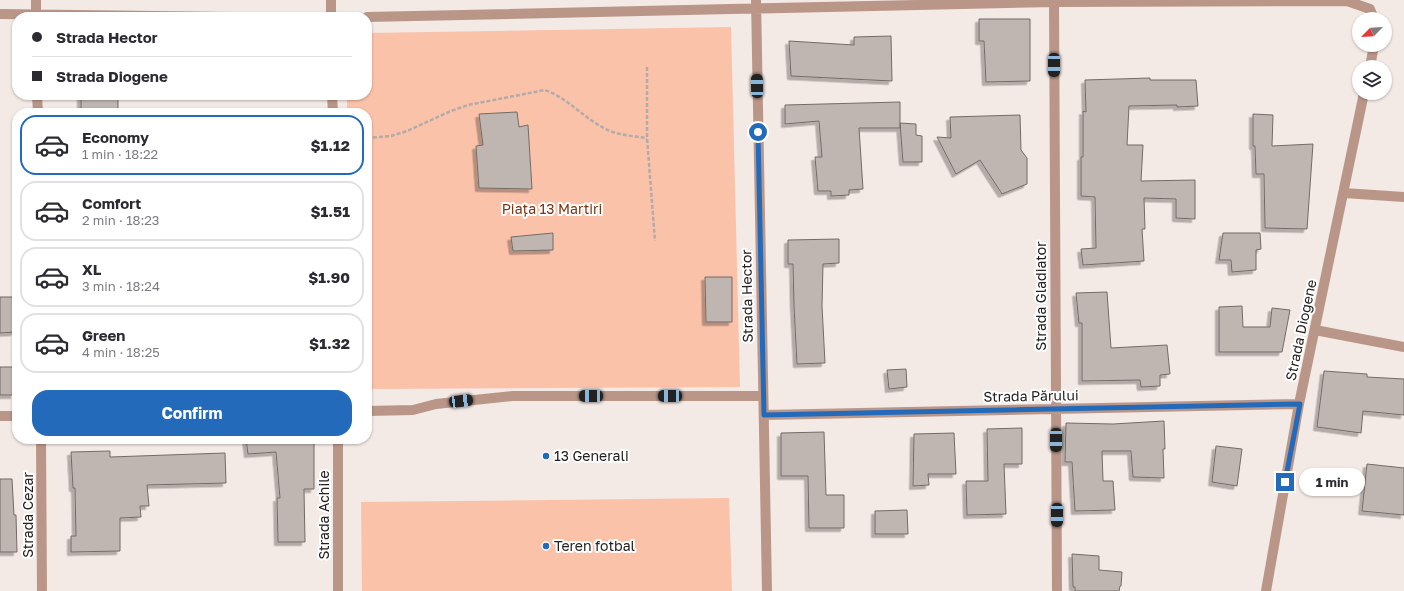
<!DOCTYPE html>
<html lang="en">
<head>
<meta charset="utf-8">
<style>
	body { margin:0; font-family:"Golos Text",sans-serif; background:#f7f7f7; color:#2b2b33; height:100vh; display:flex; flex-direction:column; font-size:15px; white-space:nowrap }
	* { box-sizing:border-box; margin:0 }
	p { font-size:13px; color:#7c7c81 }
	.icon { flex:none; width:22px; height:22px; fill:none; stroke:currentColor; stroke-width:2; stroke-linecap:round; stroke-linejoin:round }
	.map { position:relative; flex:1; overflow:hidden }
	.panel { position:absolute; left:12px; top:108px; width:360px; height:336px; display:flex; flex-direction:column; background:#fff; border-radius:16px; box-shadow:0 1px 3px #0004 }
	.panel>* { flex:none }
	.top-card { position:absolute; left:12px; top:12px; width:360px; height:88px; border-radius:16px; box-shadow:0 1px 3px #0004; display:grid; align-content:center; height:88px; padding:0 20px; background:#fff }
	.needle { width:26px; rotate:246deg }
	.controls { position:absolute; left:1352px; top:12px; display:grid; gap:8px }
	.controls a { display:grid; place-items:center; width:40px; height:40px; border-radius:50%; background:#fff; box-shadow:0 1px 3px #0004; font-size:20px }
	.end { position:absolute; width:18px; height:18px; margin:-9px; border:5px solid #236aba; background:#fff; box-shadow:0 0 0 2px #fff }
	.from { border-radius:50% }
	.bubble { position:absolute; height:28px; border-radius:14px; background:#fff; box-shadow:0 1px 3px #0004; font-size:13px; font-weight:700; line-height:28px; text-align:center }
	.car { position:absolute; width:12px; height:24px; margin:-12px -6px; border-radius:5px; box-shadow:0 0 3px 1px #0007; background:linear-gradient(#222 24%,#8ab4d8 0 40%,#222 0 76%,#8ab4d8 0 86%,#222 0) }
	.top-card b { display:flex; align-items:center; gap:14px; height:38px; font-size:15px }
	.top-card b+b { border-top:1px solid #e1e1e2 }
	.top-card i { width:10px; height:10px; background:#2b2b33 }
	ul { padding:7px 0 0; list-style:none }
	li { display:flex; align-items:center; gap:12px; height:60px; margin:0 8px 6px; padding:0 12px; border:2px solid #e1e1e2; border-radius:16px }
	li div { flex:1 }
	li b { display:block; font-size:15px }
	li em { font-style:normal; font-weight:700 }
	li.current { border-color:#236aba }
	li>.icon { width:36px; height:36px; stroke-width:1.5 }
	.cta { display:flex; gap:8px; margin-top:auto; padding:8px 20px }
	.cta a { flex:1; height:46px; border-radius:16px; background:#236aba; color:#fff; font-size:16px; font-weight:700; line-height:46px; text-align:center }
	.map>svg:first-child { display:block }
	.green { fill:#fbc2aa }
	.building { fill:#bfb5b1; stroke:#736b67; filter:url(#shadow) }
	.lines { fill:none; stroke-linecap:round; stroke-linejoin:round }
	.path { stroke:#b3aba8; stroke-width:2.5; stroke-dasharray:4 2; stroke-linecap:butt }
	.minor { stroke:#b99688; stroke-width:10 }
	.route { stroke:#236aba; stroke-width:5 }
	.poi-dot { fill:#236aba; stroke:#fff; stroke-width:1.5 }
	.labels { text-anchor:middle; stroke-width:4; stroke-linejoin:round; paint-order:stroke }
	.park-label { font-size:14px; fill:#7b3511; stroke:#fff }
	.street-label { font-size:14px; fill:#24201f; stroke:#fff }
	.poi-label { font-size:14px; fill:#24201f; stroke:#fff; text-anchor:start }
</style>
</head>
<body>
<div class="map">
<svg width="1404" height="591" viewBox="0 0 1404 591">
	<defs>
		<filter id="shadow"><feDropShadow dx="-3.5" dy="3.5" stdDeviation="0" flood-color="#0004"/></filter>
	</defs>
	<rect width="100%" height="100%" fill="#f3e9e5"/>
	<!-- green -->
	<path class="green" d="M731 27 740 387 367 389V113H347V95H367V33Z
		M729 498 732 591H362L361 502Z"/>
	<!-- building -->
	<path class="building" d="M979 19H1030V81L986 82 984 41H979Z
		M891 36 892 81 791 76 789 41 854 45V37Z
		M1150 78V80H1196L1198 106 1177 107V105L1129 106 1127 145H1143L1141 181 1195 180V219L1176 218V199L1144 198 1145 229H1142L1144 261 1083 265 1081 249 1096 248 1095 197 1081 196V157H1083V111L1086 112 1085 80Z
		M81 95H118V113H81Z
		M900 102V128H859L863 189 849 190V195L831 196V191H818L815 157H822L819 121 785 124V105Z
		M517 112 519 127 528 125 532 189 479 188 476 146 483 145 479 114Z
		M1253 114 1273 115 1272 146 1313 144 1307 229 1265 228 1264 174H1256L1255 146H1253Z
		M1020 115 1021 150 1027 158V184L1002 194 980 160 956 174 937 137 951 138 950 117Z
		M900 123 916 124V135L922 136V162H903Z
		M553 233V250L513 251 511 237Z
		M1223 233H1260L1261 249 1256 250V270L1232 272 1231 260H1219Z
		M839 239V263L823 264 822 306 825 363 797 364 794 306 793 264H788V240Z
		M705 277H732V322H706Z
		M1107 292 1111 348 1167 345 1170 374 1160 375V386L1141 387 1140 380 1082 381V323H1079L1076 293Z
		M0 297H15V332L0 333Z
		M1242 306 1243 327H1270L1272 308 1290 310 1282 352H1219V307Z
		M0 367H14V395H0Z
		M906 369 907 387 889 389 887 370Z
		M1324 371 1367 374V377L1404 379V415L1363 411 1361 433 1317 427Z
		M1164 421 1165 449H1163L1164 478 1133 477 1131 451H1102L1103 481H1113L1115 510 1075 511 1072 462H1065L1066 423 1113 424Z
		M1022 428V464H1004L1006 514 967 515 966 481H988L987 429Z
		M824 432 826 495H844V528H809L808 476H781V433Z
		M954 433 956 474H928L929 485 913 486 914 434Z
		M246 439H314V489H304L305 542H278L277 498H280L276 452 248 454Z
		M1216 446 1242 449 1237 486 1212 482Z
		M110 451V457L225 453 226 483 147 485 149 506H140L141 517 120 518V551L71 552V536H76L75 488H73L71 452Z
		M1367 464 1404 468V515L1362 511Z
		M0 479H12L14 515H16L17 552H0Z
		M907 510 908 534H875V511Z
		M1072 554 1099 556V570L1122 572 1121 586H1120L1119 591H1075V587H1073Z"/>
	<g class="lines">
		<!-- path -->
		<path class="path" d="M647 67V138L655 241
			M367 138 391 136 407 131 451 111 468 105 545 90C567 98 582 116 602 127 615 135 632 136 647 138"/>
		<!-- minor -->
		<path class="minor" d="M36 0V17
			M331 0V17
			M756 0 767 591
			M1054 0 1057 591
			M0 14 229 17
			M367 17 1054 2 1347 1 1370 9 1374 19
			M1370 67 1374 45
			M37 95 38 113
			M332 95 333 113
			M1344 193 1404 197
			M1315 330 1404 347
			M367 411 413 410 436 404 513 396H763
			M764 415 1299 404
			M0 416H17
			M41 439 42 591
			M338 591V439
			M1266 591 1299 404 1364 93"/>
	</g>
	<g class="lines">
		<!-- route -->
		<path class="route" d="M758 132 764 415 1300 404 1285 482"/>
	</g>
	<!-- markers -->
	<g class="poi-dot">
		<circle cx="546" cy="456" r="4"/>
		<circle cx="546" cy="546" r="4"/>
	</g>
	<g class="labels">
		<!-- park labels -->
		<g class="park-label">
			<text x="552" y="214">Piața 13 Martiri</text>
		</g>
		<!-- street labels -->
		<g class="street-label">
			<text transform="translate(747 296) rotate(-91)" y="5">Strada Hector</text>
			<text transform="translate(1041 296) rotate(-90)" y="5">Strada Gladiator</text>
			<text transform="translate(1301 330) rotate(-78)" y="5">Strada Diogene</text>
			<text transform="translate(1031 396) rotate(-1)" y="5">Strada Părului</text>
			<text transform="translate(28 515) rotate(-90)" y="5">Strada Cezar</text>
			<text transform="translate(324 515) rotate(-90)" y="5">Strada Achile</text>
		</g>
		<!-- poi labels -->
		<g class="poi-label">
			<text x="554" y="461">13 Generali</text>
			<text x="554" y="551">Teren fotbal</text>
		</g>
	</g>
</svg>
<div class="controls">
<a><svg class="needle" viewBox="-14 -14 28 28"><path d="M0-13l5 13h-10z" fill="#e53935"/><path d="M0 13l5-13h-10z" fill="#7c7c81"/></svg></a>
<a><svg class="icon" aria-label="layers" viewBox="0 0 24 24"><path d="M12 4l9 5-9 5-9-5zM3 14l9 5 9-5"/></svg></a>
</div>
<i class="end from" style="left:758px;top:132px"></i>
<i class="end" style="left:1285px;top:482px"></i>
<div class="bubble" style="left:1299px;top:468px;width:66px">1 min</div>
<i class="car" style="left:1054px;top:65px;rotate:180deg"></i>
<i class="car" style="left:757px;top:86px;rotate:359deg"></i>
<i class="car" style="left:591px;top:396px;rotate:270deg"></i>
<i class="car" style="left:670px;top:396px;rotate:270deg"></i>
<i class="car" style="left:461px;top:401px;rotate:83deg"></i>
<i class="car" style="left:1056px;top:440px;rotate:180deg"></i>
<i class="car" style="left:1057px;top:515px;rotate:180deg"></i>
<div class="top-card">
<b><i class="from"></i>Strada Hector</b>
<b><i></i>Strada Diogene</b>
</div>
<section class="panel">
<ul>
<li class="current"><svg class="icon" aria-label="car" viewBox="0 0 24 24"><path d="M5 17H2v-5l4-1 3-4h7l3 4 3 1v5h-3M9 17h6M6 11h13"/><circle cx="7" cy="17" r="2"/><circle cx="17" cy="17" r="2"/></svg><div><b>Economy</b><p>1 min · 18:22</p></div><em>$1.12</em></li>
<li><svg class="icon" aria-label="car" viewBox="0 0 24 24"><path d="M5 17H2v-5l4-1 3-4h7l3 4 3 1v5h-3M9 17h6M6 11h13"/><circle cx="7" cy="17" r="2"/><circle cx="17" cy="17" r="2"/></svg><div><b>Comfort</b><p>2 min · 18:23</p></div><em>$1.51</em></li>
<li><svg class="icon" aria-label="car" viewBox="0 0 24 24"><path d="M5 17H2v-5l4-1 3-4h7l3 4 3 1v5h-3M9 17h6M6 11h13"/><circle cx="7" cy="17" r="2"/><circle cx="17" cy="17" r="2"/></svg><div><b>XL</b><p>3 min · 18:24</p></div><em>$1.90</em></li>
<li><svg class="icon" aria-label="car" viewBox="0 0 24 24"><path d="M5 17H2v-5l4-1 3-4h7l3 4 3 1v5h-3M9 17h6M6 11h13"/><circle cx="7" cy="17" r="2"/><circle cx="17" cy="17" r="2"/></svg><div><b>Green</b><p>4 min · 18:25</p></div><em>$1.32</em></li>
</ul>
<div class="cta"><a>Confirm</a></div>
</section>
</div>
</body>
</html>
